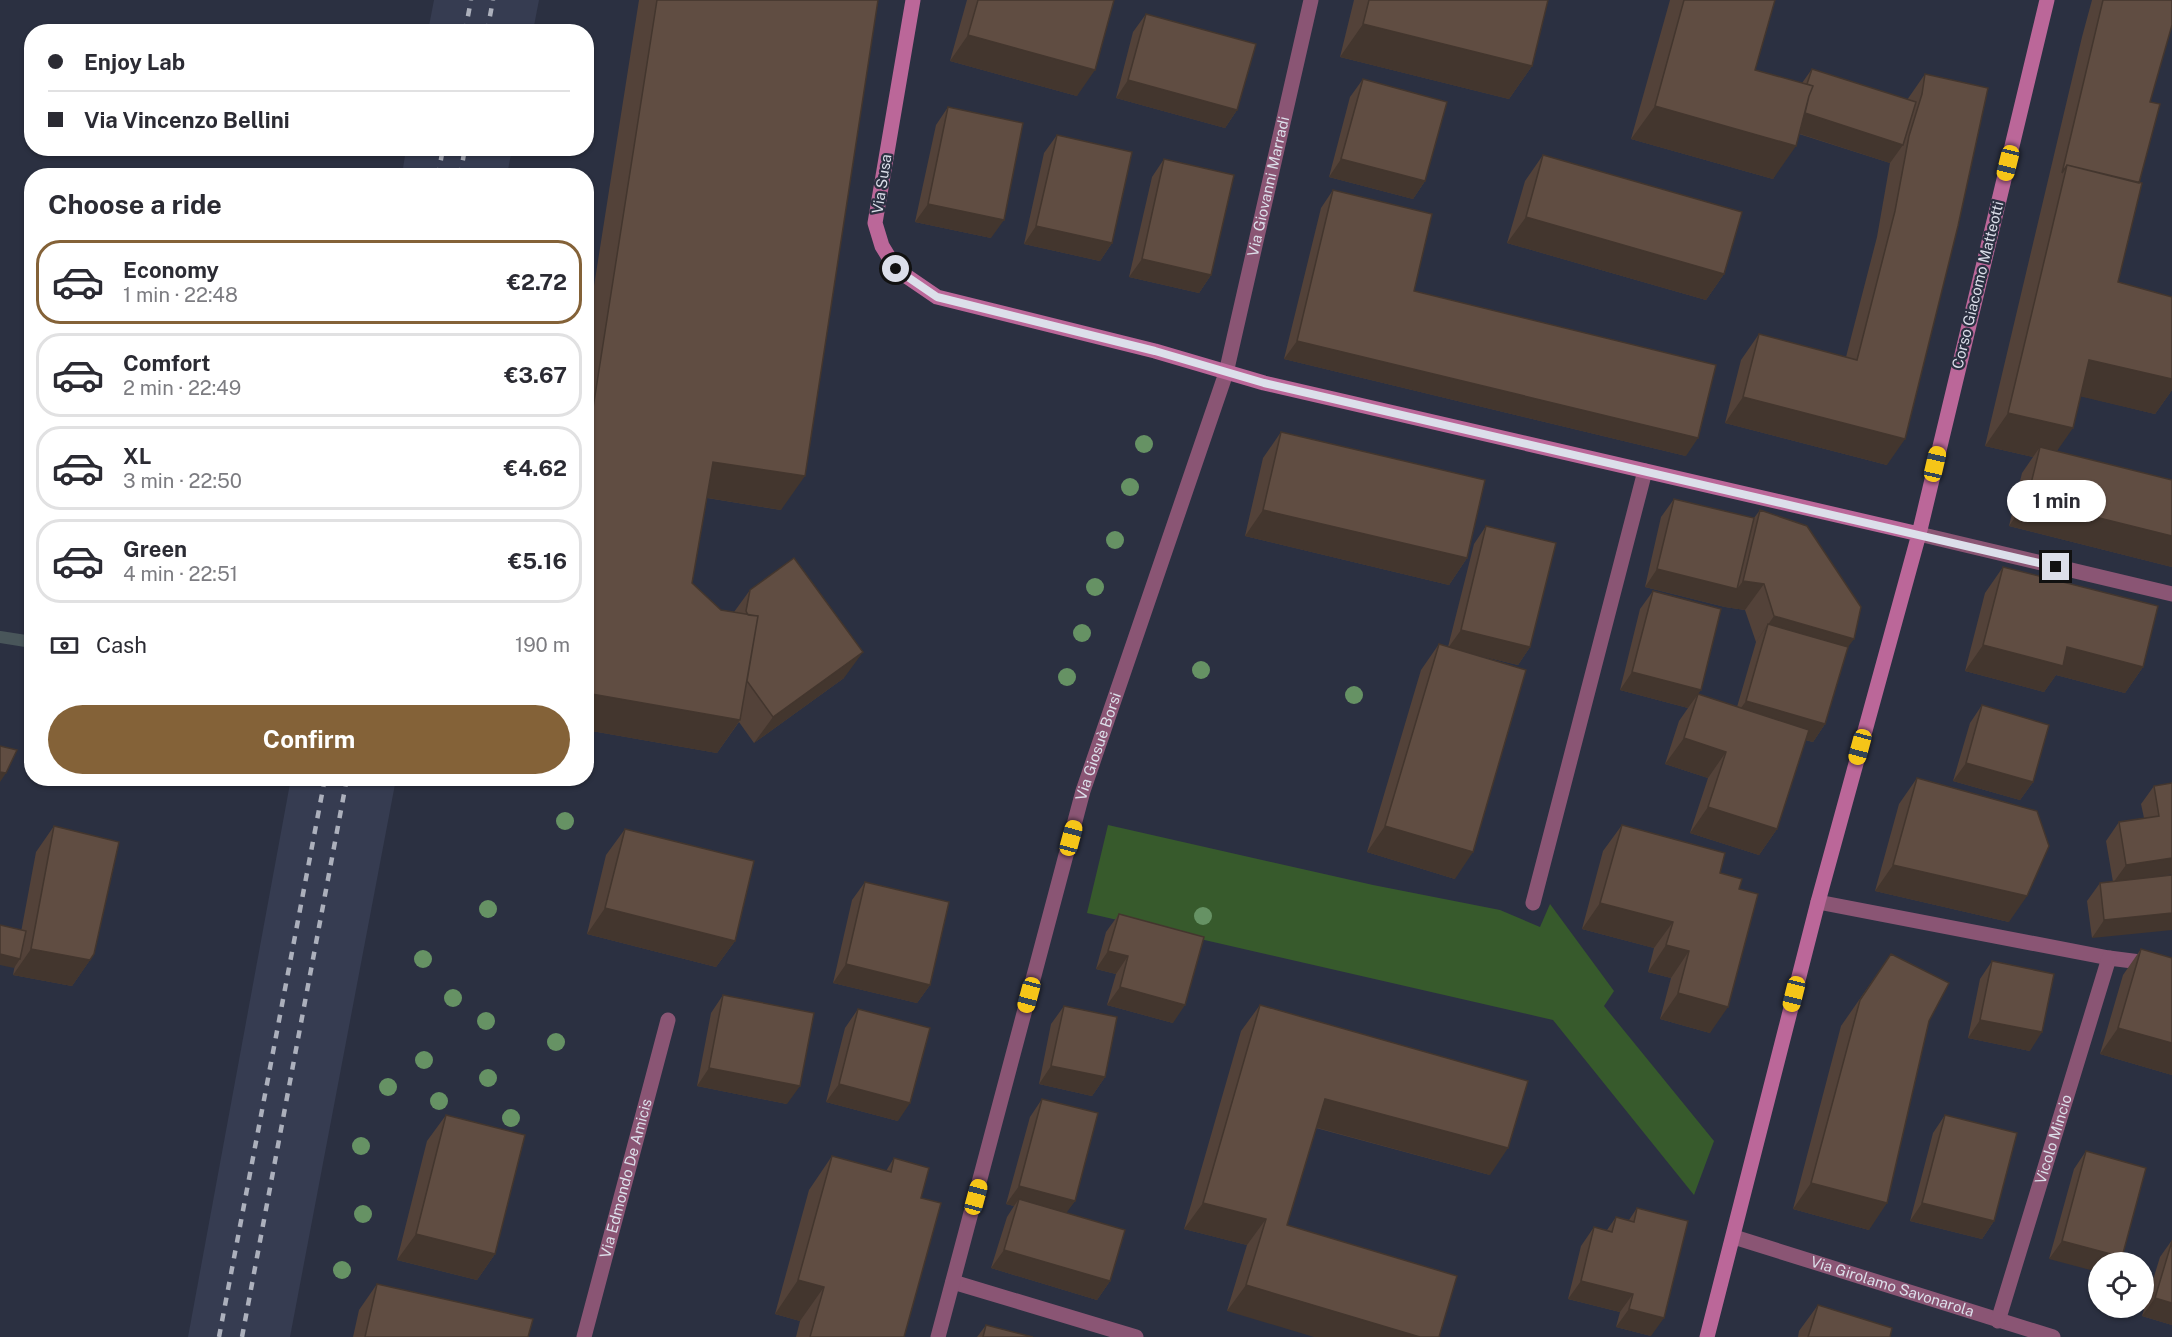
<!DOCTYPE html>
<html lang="en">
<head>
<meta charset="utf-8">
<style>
	body { margin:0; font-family:"Public Sans",sans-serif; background:#f2f2f3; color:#2b2b33; height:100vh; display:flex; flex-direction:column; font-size:22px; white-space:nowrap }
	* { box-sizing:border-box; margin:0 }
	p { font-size:20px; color:#7c7c81 }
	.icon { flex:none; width:33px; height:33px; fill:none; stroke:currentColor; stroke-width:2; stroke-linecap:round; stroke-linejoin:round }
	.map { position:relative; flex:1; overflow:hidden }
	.details { position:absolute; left:24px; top:168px; width:570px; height:618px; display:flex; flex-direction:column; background:#fff; border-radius:24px; box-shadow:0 2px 4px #0004 }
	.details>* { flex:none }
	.banner { position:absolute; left:24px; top:24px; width:570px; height:132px; border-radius:24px; box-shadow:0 2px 4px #0004; display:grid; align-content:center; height:132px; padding:0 24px; background:#fff }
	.fabs { position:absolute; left:2088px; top:1252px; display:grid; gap:12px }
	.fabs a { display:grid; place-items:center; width:66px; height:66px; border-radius:50%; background:#fff; box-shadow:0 2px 4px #0004; font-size:30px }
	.end { position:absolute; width:27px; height:27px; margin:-14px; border:8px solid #dcdfea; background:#111; box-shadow:0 0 0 3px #111 }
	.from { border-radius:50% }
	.bubble { position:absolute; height:42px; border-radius:21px; background:#fff; box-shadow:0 2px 4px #0004; font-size:20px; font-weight:700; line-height:42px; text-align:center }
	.car { position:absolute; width:18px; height:36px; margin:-18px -9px; border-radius:8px; box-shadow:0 0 4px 2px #0007; background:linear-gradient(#f5c518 24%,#345 0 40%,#f5c518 0 76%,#345 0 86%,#f5c518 0) }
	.banner b { display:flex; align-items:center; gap:21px; height:57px; font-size:22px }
	.banner b+b { border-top:2px solid #e1e1e2 }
	.banner i { width:15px; height:15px; background:#2b2b33 }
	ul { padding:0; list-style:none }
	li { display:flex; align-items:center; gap:18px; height:84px; margin:0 12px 9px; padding:0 12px; border:3px solid #e1e1e2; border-radius:24px }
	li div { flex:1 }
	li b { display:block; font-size:22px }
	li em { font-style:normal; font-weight:700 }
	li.active { border-color:#846238 }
	li>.icon { width:54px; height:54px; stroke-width:1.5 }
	h2 { padding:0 24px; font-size:27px; line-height:72px }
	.pay { display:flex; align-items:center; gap:15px; height:66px; padding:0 24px; font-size:22px }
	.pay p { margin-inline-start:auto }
	.cta { display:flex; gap:12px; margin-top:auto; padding:12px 24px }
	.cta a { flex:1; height:69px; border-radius:36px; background:#846238; color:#fff; font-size:24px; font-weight:700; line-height:69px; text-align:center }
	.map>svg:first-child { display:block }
	.built { fill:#363c51 }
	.green { fill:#375a2c }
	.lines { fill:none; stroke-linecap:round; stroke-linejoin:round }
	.stream { stroke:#49565a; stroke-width:12 }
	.street { stroke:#8a5574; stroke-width:15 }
	.secondary { stroke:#bb6799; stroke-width:15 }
	.rail { stroke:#acb0bc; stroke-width:4.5; stroke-dasharray:8 8; stroke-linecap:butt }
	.tree { fill:#669264 }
	.wall { fill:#534239 }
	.shaded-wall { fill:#43362e }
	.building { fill:#604d42; stroke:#43362e; stroke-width:1.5 }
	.route { stroke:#dcdfea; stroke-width:8 }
	.labels { text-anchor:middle; stroke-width:4.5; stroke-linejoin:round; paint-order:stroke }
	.street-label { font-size:15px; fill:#dcdfea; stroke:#2b3041 }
</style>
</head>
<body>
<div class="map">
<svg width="2172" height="1337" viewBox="0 0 2172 1337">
	<rect width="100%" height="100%" fill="#2b3041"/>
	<!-- built -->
	<path class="built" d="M434 0H539L533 31H428Z
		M406 149V148L512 149 507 175H402Z
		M291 778 396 779 290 1337H188Z"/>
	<!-- green -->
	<path class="green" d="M1108 825 1373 885 1500 910 1540 927 1550 904 1614 991 1604 1006 1714 1141 1694 1195 1553 1020 1087 913Z"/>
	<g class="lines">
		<!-- stream -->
		<path class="stream" d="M0 637 32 642"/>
		<!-- street -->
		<g class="street">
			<path d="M1919 534 2172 594"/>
			<path d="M1818 902 2109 958 2172 966"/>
			<path d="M1533 903 1645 471"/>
			<path id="s1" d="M1734 1237 2053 1337"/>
			<path d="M953 1282 1136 1337"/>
			<path id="s2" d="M1998 1321 2109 958"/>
			<path id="s3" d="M584 1337 668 1020"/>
			<path id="s4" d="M938 1337 1083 791 1226 373 1311 0"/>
		</g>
		<!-- secondary -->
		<path class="secondary" d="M913 0 875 223 882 246 896 269 937 297 1155 351 1264 383 1919 534
			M1707 1337 1818 902 1919 534 2047 0"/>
		<!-- rail -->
		<path class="rail" d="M465 32 471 0
			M487 32 493 0
			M438 176 443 148
			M460 176 465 148
			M219 1337 325 778
			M242 1337 347 778"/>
	</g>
	<!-- trees -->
	<g class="tree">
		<circle cx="1144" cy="444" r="9"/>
		<circle cx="1130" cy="487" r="9"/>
		<circle cx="1115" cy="540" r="9"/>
		<circle cx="1095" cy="587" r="9"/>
		<circle cx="1082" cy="633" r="9"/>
		<circle cx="1201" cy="670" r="9"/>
		<circle cx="1067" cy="677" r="9"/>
		<circle cx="1354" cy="695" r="9"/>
		<circle cx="565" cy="821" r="9"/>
		<circle cx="488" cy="909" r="9"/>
		<circle cx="1203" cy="916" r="9"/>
		<circle cx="423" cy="959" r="9"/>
		<circle cx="453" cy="998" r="9"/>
		<circle cx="486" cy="1021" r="9"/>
		<circle cx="556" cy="1042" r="9"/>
		<circle cx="424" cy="1060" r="9"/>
		<circle cx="488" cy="1078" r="9"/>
		<circle cx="388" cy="1087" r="9"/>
		<circle cx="439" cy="1101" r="9"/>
		<circle cx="511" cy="1118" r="9"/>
		<circle cx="361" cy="1146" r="9"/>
		<circle cx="363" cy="1214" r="9"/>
		<circle cx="342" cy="1270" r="9"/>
	</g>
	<!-- wall -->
	<path class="wall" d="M639 0H878L781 510 707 498 692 583 721 610 734 612 750 590 844 678 754 743 739 722 717 753 586 730V337Z
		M967 0H1114L1077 96 950 61Z
		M1354 0H1548L1532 66 1509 99 1340 57Z
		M1670 0H1775L1755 70 1802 83 1812 69 1907 100 1925 74 1887 465 1725 423 1741 360 1759 334 1846 357 1877 237 1890 163 1799 134 1773 179 1631 139Z
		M2092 0H2172L2150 102 2139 183 2118 282 2172 297V390L2155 414 2081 396 2057 451 2172 480V567L2009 526 2022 473 2033 457 1985 446 2082 37Z
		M1146 14 1237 110 1225 128 1116 98 1133 32Z
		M1363 79 1425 181 1413 199 1329 177 1350 97Z
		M948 107 991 238 915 222 936 125Z
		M1057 135 1112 243 1100 261 1024 244 1044 153Z
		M1543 155 1724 274 1706 300 1507 243 1525 181Z
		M1164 159 1211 275 1199 293 1129 277 1152 177Z
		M1333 190 1414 291 1686 456 1284 359 1321 208Z
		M1281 432 1467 558 1449 585 1245 536 1263 458Z
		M1674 499 1754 518 1760 510 1848 647 1825 724 1813 742 1805 740 1777 829 1759 855 1690 833 1708 778 1665 764 1679 721 1688 708 1620 690 1640 609 1653 591 1698 694 1737 707 1756 642 1745 610 1725 607 1645 587 1661 517Z
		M1486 526 1530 647 1518 665 1461 651 1455 879 1367 852 1421 670 1439 644 1448 647 1474 544Z
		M2003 567 2143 667 2125 693 2056 675 2044 692 1965 671 1985 593Z
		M1982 705 2033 782 2020 800 1953 781 1970 723Z
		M1917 778 2009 922 1875 891 1899 804Z
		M2154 786 2172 874 2144 878 2092 938 2087 901 2100 883 2113 882 2106 841 2119 822 2144 818 2141 804Z
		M1622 825 1739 889 1710 1033 1660 1019 1671 978 1648 972 1654 948 1582 929 1603 851Z
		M54 826 94 954 72 986 13 975 36 852Z
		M625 829 735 941 716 967 587 934 606 855Z
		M865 882 930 985 917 1003 833 983 852 900Z
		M1119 914 1173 1023 1107 1005 1116 974 1096 969 1106 932Z
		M2141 949 2172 958V1075L2100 1054 2123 975Z
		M1891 954 1929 1021 1869 1230 1793 1209 1841 1026Z
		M1992 961 2030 1051 1968 1038 1980 979Z
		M723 995 787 1104 697 1086 711 1013Z
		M1260 1005 1490 1175 1316 1128 1287 1225 1457 1276 1227 1311 1247 1245 1184 1229 1241 1031Z
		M1064 1006 1105 1077 1092 1096 1039 1084 1051 1024Z
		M858 1009 898 1121 826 1102 845 1028Z
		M1042 1099 1075 1201 1066 1212 1110 1281 1097 1300 991 1268 1007 1217 1014 1206 1006 1204 1030 1117Z
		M446 1115 495 1254 477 1280 397 1260 427 1141Z
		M1945 1115 1994 1221 1982 1239 1910 1221 1933 1133Z
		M2086 1151 2146 1168 2049 1259 2074 1169Z
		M832 1156 886 1171 894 1158 921 1198 904 1337H796L800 1321 775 1314 809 1190Z
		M1637 1208 1651 1336 1616 1327 1620 1312 1568 1299 1581 1246 1594 1227 1607 1230 1616 1217 1629 1220Z
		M2172 1240V1325L2142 1316 2160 1257Z
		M377 1284 528 1337H353L359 1310Z
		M1818 1305 1890 1337H1798L1799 1331Z
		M986 1325 1033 1337H977Z"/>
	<!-- shaded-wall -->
	<path class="shaded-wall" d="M1363 24 1532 66 1509 99 1340 57Z
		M968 35 1095 70 1077 96 950 61Z
		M1128 80 1237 110 1225 128 1116 98Z
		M1655 106 1796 146 1773 179 1631 139Z
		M1798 111 1903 145 1890 163 1785 129Z
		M1341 159 1425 181 1413 199 1329 177Z
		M928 204 1004 220 991 238 915 222Z
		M1526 217 1724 274 1706 300 1507 243Z
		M1036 226 1112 243 1100 261 1024 244Z
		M1142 259 1211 275 1199 293 1129 277Z
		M1297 341 1698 438 1686 456 1284 359Z
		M2089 360 2172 379V390L2155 414 2066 393Z
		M1743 397 1905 439 1887 465 1725 423Z
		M2008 413 2073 428 2050 461 2040 447 2033 457 1985 446Z
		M713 462 805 476 781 510 690 495Z
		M2027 500 2172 536V567L2009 526Z
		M1263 510 1467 558 1449 585 1245 536Z
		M1657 569 1737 589 1743 581 1764 584 1745 610 1725 607 1645 587Z
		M1774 616 1854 639 1835 665 1768 624 1756 642Z
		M1461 630 1530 647 1518 665 1448 648Z
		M1983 645 2067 647 2143 667 2125 693 2056 675 2044 692 1965 671Z
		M863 652 844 678 754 743 773 717Z
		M1632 672 1701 690 1688 708 1620 690Z
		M586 693 740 720 717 753 586 730Z
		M1746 701 1825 724 1813 742 1733 719Z
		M1684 738 1726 752 1708 778 1665 764Z
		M1966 763 2033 782 2020 800 1953 781Z
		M0 772 6 773 0 782Z
		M1708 807 1777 829 1759 855 1690 833Z
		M1385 826 1473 852 1455 879 1367 852Z
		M2172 858V874L2113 883 2126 865Z
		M1893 865 2027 896 2009 922 1875 891Z
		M1600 903 1673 922 1654 948 1582 929Z
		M605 908 735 941 716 967 587 934Z
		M2172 913V930L2092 938 2104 920Z
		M1666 945 1689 951 1671 978 1648 972Z
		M31 949 90 960 72 986 13 975Z
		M1108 951 1128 956 1116 974 1096 969Z
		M0 954 20 959 14 968 0 965Z
		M846 964 930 985 917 1003 833 983Z
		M1120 987 1185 1005 1173 1023 1107 1005Z
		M1678 993 1728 1007 1710 1033 1660 1019Z
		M1980 1020 2042 1032 2030 1051 1968 1038Z
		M2118 1028 2172 1043V1075L2100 1054Z
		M1051 1066 1105 1077 1092 1096 1039 1084Z
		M709 1068 800 1086 787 1104 697 1086Z
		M839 1084 910 1103 898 1121 826 1102Z
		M1325 1099 1508 1148 1490 1175 1307 1125Z
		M1811 1183 1887 1203 1869 1230 1793 1209Z
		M1019 1186 1075 1201 1062 1219 1019 1199 1014 1206 1006 1204Z
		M1203 1203 1266 1219 1247 1245 1184 1229Z
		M1922 1203 1994 1221 1982 1239 1910 1221Z
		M416 1234 495 1254 477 1280 397 1260Z
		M2062 1241 2122 1257 2117 1263H2098V1272L2049 1259Z
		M1004 1250 1110 1281 1097 1300 991 1268Z
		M798 1280 824 1287 800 1321 775 1314Z
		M1581 1281 1633 1294 1620 1312 1568 1299Z
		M1246 1285 1420 1337H1314L1227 1311Z
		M2155 1298 2172 1303V1325L2142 1316Z
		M1629 1309 1664 1318 1651 1336 1616 1327Z"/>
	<!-- building -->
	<path class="building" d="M657 0H878L805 476 713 462 692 583 721 610 758 616 740 720 586 693V453Z
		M978 0H1114L1095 70 968 35Z
		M1369 0H1548L1532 66 1363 24Z
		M1684 0H1775L1755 70 1813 86 1809 96 1796 146 1655 106Z
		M2103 0H2172V25L2150 102 2160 104 2139 183 2067 165 2062 173Z
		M1146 14 1256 44 1237 110 1128 80Z
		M1812 69 1916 102 1903 145 1805 113 1809 96 1813 86 1807 84Z
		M1925 74 1988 88 1958 226 1905 439 1743 397 1759 334 1857 360 1895 211 1909 136 1922 94Z
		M1363 79 1447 102 1425 181 1341 159Z
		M948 107 1023 123 1004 220 928 204Z
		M1057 135 1132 152 1112 243 1036 226Z
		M1543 155 1742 212 1724 274 1526 217Z
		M1164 159 1234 175 1211 275 1142 259Z
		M2067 165 2142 183 2118 282 2172 297V379L2089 360 2073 428 2008 413Z
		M1333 190 1432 214 1414 291 1716 365 1698 438 1297 341Z
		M1281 432 1485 480 1467 558 1263 510Z
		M2040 447 2172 480V536L2027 500Z
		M1674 499 1754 518 1737 589 1657 569Z
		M1760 510 1807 526 1861 607 1854 639 1774 616 1764 584 1743 581Z
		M1486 526 1556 543 1530 647 1461 630Z
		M794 558 863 652 773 717 747 681 758 616 748 615 746 611 750 590Z
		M2003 567 2158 606 2143 667 2067 647 2063 666 1983 645Z
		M1653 591 1721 609 1701 690 1632 672Z
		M1768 624 1848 647 1825 724 1746 701Z
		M1439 644 1526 670 1473 852 1385 826Z
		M1698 694 1809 730 1777 829 1708 807 1726 752 1684 738Z
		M1982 705 2049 725 2033 782 1966 763Z
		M0 746 17 750 6 773 0 772Z
		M1917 778 2037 811 2049 846 2027 896 1893 865Z
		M2172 783V858L2126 865 2119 822 2159 816 2154 786Z
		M1622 825 1725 853 1720 873 1742 879 1739 889 1758 894 1728 1007 1678 993 1689 951 1666 945 1673 922 1600 903Z
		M54 826 119 842 94 954 90 960 31 949Z
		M625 829 754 861 735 941 605 908Z
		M2172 875V913L2104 920 2100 883Z
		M865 882 949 902 930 985 846 964Z
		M1119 914 1204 937 1185 1005 1120 987 1128 956 1108 951Z
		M0 925 26 931 20 959 0 954Z
		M2141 949 2172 958V1043L2118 1028Z
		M1891 954 1949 983 1929 1021 1887 1203 1811 1183 1860 1000Z
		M1992 961 2054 974 2042 1032 1980 1020Z
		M723 995 814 1013 800 1086 709 1068Z
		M1260 1005 1528 1081 1508 1148 1325 1099 1287 1225 1457 1276 1439 1337H1420L1246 1285 1266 1219 1203 1203Z
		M1064 1006 1117 1017 1105 1077 1051 1066Z
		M858 1009 930 1028 910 1103 839 1084Z
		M1042 1099 1098 1113 1075 1201 1019 1186Z
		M446 1115 525 1135 495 1254 416 1234Z
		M1945 1115 2017 1133 1994 1221 1922 1203Z
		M2086 1151 2146 1168 2122 1257 2062 1241Z
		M832 1156 891 1172 894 1158 929 1168 921 1198 941 1203 904 1337H810L824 1287 798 1280Z
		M1019 1199 1125 1230 1110 1281 1004 1250Z
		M1637 1208 1688 1221 1664 1318 1629 1309 1633 1294 1581 1281 1594 1227 1612 1232 1616 1217 1634 1222Z
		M2172 1241V1303L2155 1298Z
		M377 1284 533 1319 528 1337H365Z
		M1818 1305 1892 1328 1890 1337H1808Z
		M986 1325 1033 1337H983Z"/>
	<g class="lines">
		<!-- route -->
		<path class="route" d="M896 269 937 297 1155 351 1264 383 2056 567"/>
	</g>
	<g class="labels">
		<!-- street labels -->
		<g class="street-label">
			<text transform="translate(882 184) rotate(-81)" y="5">Via Susa</text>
			<text dy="5" stroke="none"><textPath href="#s4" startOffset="1198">Via Giovanni Marradi</textPath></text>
			<text transform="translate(1978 285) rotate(-76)" y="5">Corso Giacomo Matteotti</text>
			<text dy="5" stroke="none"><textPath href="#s4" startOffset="612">Via Giosuè Borsi</textPath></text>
			<text dy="5" stroke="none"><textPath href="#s2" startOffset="190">Vicolo Mincio</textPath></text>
			<text dy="5" stroke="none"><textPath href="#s3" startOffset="164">Via Edmondo De Amicis</textPath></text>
			<text dy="5" stroke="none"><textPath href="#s1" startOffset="166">Via Girolamo Savonarola</textPath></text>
		</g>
	</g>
</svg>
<div class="fabs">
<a><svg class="icon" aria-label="locate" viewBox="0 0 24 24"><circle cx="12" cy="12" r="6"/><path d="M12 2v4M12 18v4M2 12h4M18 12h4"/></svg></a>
</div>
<i class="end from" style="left:896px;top:269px"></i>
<i class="end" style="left:2056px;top:567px"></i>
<div class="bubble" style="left:2007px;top:480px;width:99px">1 min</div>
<i class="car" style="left:2008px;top:163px;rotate:194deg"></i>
<i class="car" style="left:1935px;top:464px;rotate:13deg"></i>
<i class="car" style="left:1860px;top:747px;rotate:195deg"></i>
<i class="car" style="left:1071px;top:838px;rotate:15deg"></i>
<i class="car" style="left:1794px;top:994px;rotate:194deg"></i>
<i class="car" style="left:1029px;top:995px;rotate:195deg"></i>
<i class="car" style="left:976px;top:1197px;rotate:15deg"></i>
<div class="banner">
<b><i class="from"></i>Enjoy Lab</b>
<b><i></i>Via Vincenzo Bellini</b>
</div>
<section class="details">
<h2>Choose a ride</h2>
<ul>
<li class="active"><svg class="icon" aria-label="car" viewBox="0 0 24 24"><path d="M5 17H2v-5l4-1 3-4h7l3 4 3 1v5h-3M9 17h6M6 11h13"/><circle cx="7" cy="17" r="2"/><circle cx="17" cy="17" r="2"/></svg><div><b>Economy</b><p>1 min · 22:48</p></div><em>€2.72</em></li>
<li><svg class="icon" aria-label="car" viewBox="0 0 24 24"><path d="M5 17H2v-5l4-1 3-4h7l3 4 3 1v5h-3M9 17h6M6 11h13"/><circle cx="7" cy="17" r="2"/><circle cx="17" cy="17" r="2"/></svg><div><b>Comfort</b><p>2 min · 22:49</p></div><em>€3.67</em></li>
<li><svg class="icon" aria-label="car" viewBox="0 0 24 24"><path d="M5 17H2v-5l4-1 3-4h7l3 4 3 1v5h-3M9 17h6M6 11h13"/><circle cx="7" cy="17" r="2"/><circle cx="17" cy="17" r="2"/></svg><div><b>XL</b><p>3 min · 22:50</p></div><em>€4.62</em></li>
<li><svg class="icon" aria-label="car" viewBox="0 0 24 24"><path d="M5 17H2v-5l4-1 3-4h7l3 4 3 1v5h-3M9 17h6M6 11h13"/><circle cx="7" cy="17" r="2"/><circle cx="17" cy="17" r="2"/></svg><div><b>Green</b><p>4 min · 22:51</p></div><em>€5.16</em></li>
</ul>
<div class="pay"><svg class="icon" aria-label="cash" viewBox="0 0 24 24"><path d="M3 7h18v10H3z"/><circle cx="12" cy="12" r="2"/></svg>Cash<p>190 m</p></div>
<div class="cta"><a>Confirm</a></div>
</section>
</div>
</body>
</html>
